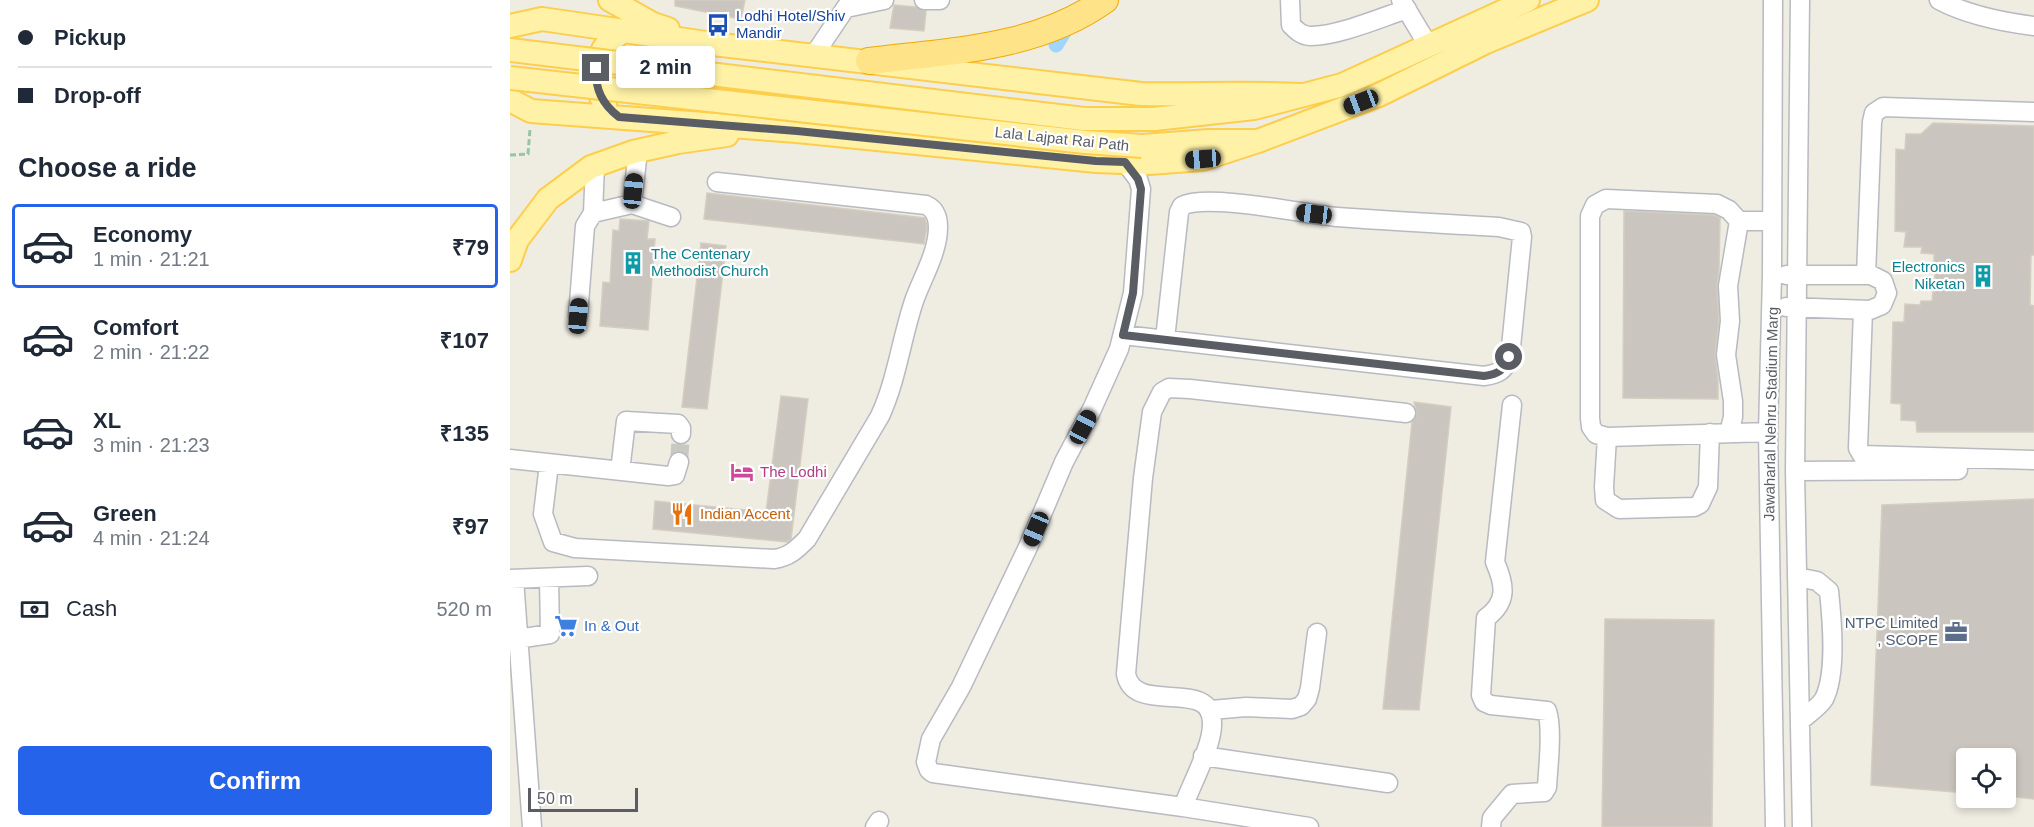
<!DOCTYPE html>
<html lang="en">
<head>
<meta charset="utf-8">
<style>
	body { margin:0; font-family:Helvetica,sans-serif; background:#f6f6f7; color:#1f2937; height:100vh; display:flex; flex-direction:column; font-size:22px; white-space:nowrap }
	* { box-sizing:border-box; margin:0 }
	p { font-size:20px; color:#747a83 }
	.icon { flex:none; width:33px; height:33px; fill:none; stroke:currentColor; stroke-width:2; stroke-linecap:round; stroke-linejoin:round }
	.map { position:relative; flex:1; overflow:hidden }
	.details { display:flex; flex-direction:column; background:#fff; width:510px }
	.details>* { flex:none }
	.hud { display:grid; align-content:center; height:132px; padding:0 18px; background:#fff }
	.controls { position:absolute; left:1446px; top:748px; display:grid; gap:12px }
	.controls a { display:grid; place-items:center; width:60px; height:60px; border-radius:6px; background:#fff; box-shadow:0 3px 9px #0003; font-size:30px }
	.scale { position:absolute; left:18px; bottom:15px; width:110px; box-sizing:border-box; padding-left:6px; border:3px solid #5a5e64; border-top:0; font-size:16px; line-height:21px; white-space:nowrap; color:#5a5e64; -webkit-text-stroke:4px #fff; paint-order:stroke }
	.end { position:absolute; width:27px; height:27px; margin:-14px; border:8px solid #5a5e64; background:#fff; box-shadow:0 0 0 3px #fff }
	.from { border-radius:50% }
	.bubble { position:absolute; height:42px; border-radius:6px; background:#fff; box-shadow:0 3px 9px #0003; font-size:20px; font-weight:600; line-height:42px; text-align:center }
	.car { position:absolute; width:18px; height:36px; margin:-18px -9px; border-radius:8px; box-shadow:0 0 4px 2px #0007; background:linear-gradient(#222 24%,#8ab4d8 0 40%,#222 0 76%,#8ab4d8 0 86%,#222 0) }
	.hud b { display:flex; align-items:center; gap:21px; height:57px; font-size:22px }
	.hud b+b { border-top:2px solid #e0e1e3 }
	.hud i { width:15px; height:15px; background:#1f2937 }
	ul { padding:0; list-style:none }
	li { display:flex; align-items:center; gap:18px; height:84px; margin:0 12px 9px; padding:0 6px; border:3px solid transparent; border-radius:6px }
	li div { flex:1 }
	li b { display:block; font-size:22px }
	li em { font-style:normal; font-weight:600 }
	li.on { border-color:#2563eb }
	li>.icon { width:54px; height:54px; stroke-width:1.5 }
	h2 { padding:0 18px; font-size:27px; line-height:72px }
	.pay { display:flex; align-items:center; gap:15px; height:66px; padding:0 18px; font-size:22px }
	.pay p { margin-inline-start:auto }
	.action { display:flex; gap:12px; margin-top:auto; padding:12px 18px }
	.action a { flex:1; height:69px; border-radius:6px; background:#2563eb; color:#fff; font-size:24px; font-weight:600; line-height:69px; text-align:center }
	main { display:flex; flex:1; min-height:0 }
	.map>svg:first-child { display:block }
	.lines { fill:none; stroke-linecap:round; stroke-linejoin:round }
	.canal { stroke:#a1d5ff; stroke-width:15 }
	.building { fill:#cac6bf; stroke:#d4cec0; stroke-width:1.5 }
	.minor-tunnel { stroke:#cac8c2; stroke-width:18; stroke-dasharray:18 9; stroke-linecap:butt }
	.minor-casing { stroke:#b7bac0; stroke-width:21 }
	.major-casing { stroke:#fdce4c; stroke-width:26 }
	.highway-casing { stroke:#f0a900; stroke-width:28 }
	.path { stroke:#93c7a3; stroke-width:3; stroke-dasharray:6 3; stroke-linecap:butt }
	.minor { stroke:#fff; stroke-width:18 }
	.major { stroke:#fff2a6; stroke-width:22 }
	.highway { stroke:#ffe388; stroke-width:26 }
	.major-bridge-casing { stroke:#fdce4c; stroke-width:26; stroke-linecap:butt }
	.major-bridge { stroke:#fff2a6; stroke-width:22 }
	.route { stroke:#5a5e64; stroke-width:8 }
	.labels { text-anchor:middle; stroke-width:4.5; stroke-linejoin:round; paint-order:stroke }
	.transit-label { font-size:15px; fill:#164399; stroke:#fff; text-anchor:start }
	.street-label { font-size:15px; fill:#5a5e64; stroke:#fff }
	.culture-label { font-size:15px; fill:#0d838f; stroke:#fff; text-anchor:start }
	.hotel-label { font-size:15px; fill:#b23c85; stroke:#fff; text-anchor:start }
	.food-label { font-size:15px; fill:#c56008; stroke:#fff; text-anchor:start }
	.service-label { font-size:15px; fill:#4e5e75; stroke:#fff; text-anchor:end }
	.shop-label { font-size:15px; fill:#366cbe; stroke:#fff; text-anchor:start }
</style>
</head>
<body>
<main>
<section class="details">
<div class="hud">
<b><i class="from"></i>Pickup</b>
<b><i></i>Drop-off</b>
</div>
<h2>Choose a ride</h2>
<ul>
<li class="on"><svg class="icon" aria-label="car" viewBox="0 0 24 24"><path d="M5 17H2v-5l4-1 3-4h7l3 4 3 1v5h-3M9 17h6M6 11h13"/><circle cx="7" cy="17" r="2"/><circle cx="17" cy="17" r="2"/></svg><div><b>Economy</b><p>1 min · 21:21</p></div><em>₹79</em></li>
<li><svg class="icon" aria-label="car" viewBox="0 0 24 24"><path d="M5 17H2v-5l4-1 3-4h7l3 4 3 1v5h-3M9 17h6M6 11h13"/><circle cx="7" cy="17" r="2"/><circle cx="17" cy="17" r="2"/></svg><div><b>Comfort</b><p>2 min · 21:22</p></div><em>₹107</em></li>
<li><svg class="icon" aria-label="car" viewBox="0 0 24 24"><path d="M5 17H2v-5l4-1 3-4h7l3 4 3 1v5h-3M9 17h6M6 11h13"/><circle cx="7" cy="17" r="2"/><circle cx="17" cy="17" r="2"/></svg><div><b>XL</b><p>3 min · 21:23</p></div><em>₹135</em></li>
<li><svg class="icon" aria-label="car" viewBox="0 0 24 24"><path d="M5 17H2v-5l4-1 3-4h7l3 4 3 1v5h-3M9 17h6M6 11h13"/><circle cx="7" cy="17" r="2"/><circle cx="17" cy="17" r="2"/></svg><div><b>Green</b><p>4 min · 21:24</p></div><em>₹97</em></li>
</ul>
<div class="pay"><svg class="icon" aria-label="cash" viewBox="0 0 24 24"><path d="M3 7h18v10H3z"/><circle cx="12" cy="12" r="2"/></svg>Cash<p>520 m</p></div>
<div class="action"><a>Confirm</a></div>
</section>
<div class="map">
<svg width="1524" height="827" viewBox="0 0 1524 827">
	<rect width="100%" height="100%" fill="#efece2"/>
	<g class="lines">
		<!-- canal -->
		<path class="canal" d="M546 45 560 22"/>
	</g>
	<!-- building -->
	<path class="building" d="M165 0H235L231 19 165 6Z
		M384 5 406 7 416 11 414 31 380 28Z
		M1423 123 1524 126V255H1521L1520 305 1524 306V432H1407L1406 421 1391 420V404L1381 403 1383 322H1394L1395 304 1410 305 1411 301H1422L1426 266 1424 265V254L1411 253 1412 247H1394L1396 232 1385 231 1386 149 1395 150 1396 134H1411Z
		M197 193 415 218 417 227 414 244 194 219Z
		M1114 211 1204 215 1210 218 1209 270 1207 286 1209 321 1205 354 1208 380V399L1113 398Z
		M110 219 139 221 137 239H145L138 330 90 326 93 282 100 283 103 230 109 231Z
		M191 243 216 246 197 409 172 407Z
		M271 396 298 399 281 539 277 542 143 529 145 501 256 512Z
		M904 402 941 407 909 710 873 709 902 422 907 414Z
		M1524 499V799L1496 796V759H1456V793L1361 785 1372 505Z
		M1095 619 1204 620 1202 827H1092Z"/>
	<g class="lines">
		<!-- minor-tunnel -->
		<path class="minor-tunnel" d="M169 462 171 434"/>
		<!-- minor casing -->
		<g class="minor-casing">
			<path id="minor" d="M414 0H430
				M780 0 781 25C787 31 792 36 801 36 828 36 870 18 897 9
				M891 0 918 45
				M1263 0 1262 275 1258 432 1265 827
				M1290 0 1285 471 1292 827
				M1429 0C1457 15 1492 22 1524 26
				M336 8 374 0
				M304 55 341 0
				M615 162 628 179 631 189 623 293 609 349 582 409 554 462 518 547 451 687 421 739 416 762 419 770 423 773 673 807 799 827
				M122 204 128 151
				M83 213 85 165
				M1276 275H1361L1373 281 1377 293 1372 305 1360 310 1276 307
				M1356 275 1362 122 1364 113 1373 107 1524 112
				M1353 310 1348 448 1352 455 1524 460
				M68 316 75 226 83 213 122 204 161 217
				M613 335 974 376C988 374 994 371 1000 357L1012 237 1011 232 989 227C935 224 881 221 827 217 794 214 697 193 672 206L669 212 655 339
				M1258 432 1097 437 1086 434 1081 427 1080 418V216L1085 205 1096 199 1207 204 1219 210 1229 221H1262
				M1219 433 1223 417V401L1216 355 1220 321 1218 286 1229 221
				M1097 437 1094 487 1095 500 1109 509 1184 507 1190 504 1198 487 1200 433
				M0 459 158 476 165 475 169 462
				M39 464 33 514 43 542 65 548 264 559C279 557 286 550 297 539L370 416C387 379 391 340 404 301 412 278 428 253 428 227 428 217 425 209 416 205L207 182
				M110 471 116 421 168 424 171 428V434
				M1285 471 1448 470
				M1287 577 1307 581 1319 591C1322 620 1327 673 1314 699 1309 707 1297 715 1290 721
				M0 579 78 576
				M4 579 22 827
				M0 640 40 634 39 578
				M701 710 736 707 782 709 791 706 797 699 800 688 807 633
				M693 756 878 783
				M673 807C681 785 703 745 702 723 702 676 624 717 616 674L633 478 642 412 652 392 659 388 680 389 896 413
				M365 827 369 821
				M981 827 982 818 1002 794 1034 792 1037 787C1038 767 1043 729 1037 711L981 705 974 702 971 695 976 618C998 602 995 585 985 562L1002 405"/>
		</g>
		<!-- major casing -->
		<g class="major-casing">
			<path id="major" d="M100 0 143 24 158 29
				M0 26 32 19 203 44 631 94C684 95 738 92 791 95
				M0 100 21 111 287 131 586 161 639 163 693 159 748 141
				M95 104C78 77 85 47 114 31
				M644 119 744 108 832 85 1018 0
				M632 146 699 141H748L869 95 976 42 1077 0
				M0 260 7 240 38 199 81 167 123 152 168 142 217 135"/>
		</g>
		<!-- highway casing -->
		<g class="highway-casing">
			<path id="highway" d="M359 61C439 51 527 49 595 0"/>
		</g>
		<!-- path -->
		<path class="path" d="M0 155 18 154 20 129"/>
		<!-- minor -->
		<use href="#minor" class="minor"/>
		<!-- major -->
		<use href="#major" class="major"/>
		<!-- highway -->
		<use href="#highway" class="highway"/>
		<!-- major-bridge casing -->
		<g class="major-bridge-casing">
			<path id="major-bridge" d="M0 50 574 119H644
				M0 78 575 142 632 146"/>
		</g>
		<!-- major-bridge -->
		<use href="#major-bridge" class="major-bridge"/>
	</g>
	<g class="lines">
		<!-- route -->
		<path class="route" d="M86 68C85 89 92 104 109 117L287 131 586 161 615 162 628 179 631 189 623 293 613 335 974 376C988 374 994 371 999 357"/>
	</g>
	<!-- icons -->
	<defs>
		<g id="bus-bare" transform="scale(1.8)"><path d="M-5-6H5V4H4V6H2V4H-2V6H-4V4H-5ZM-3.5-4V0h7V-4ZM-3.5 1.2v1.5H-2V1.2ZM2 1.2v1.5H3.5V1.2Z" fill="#1a4fb4" stroke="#fff" stroke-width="2.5" paint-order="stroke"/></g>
		<g id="building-bare" transform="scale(1.8)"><path d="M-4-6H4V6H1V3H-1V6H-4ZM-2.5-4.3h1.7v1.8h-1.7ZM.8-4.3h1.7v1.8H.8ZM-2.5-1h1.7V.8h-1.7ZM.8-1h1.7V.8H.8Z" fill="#0f9aa8" stroke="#fff" stroke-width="2.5" paint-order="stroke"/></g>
		<g id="hotel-bare" transform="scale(1.8)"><path d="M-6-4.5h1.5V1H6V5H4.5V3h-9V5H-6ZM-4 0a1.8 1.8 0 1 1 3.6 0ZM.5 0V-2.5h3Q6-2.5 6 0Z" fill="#d1479c" stroke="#fff" stroke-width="2.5" paint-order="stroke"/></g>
		<g id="restaurant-bare" transform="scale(1.8)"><path d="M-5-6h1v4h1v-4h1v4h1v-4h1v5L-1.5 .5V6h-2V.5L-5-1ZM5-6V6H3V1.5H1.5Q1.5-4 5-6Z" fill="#e8710a" stroke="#fff" stroke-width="2.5" paint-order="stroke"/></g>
		<g id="supermarket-bare" transform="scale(1.8)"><path d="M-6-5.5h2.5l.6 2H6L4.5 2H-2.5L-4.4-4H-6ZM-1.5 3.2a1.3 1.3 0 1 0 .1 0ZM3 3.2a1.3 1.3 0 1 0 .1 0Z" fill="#3f7fe0" stroke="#fff" stroke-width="2.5" paint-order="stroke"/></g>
		<g id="office-bare" transform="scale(1.8)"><path d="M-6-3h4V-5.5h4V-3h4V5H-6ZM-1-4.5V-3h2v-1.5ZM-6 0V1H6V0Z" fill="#5c6f8a" stroke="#fff" stroke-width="2.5" paint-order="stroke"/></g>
	</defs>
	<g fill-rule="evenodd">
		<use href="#bus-bare" x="208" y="25"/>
		<use href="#building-bare" x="123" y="263"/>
		<use href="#building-bare" x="1473" y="276"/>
		<use href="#hotel-bare" x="232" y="472"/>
		<use href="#restaurant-bare" x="172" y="514"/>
		<use href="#supermarket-bare" x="56" y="626"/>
		<use href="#office-bare" x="1446" y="632"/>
	</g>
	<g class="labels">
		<!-- transit labels -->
		<g class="transit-label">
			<text x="226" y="21">Lodhi Hotel/Shiv<tspan x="226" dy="17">Mandir</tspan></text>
		</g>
		<!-- street labels -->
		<g class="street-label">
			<text transform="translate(552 139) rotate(6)" y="5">Lala Lajpat Rai Path</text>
			<text transform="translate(1261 414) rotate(-89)" y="5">Jawaharlal Nehru Stadium Marg</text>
		</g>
		<!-- culture labels -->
		<g class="culture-label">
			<text x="141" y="259">The Centenary<tspan x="141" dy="17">Methodist Church</tspan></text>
			<text x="1455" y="272" text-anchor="end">Electronics<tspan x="1455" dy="17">Niketan</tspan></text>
		</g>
		<!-- hotel labels -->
		<g class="hotel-label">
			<text x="250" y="477">The Lodhi</text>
		</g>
		<!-- food labels -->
		<g class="food-label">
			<text x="190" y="519">Indian Accent</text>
		</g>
		<!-- service labels -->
		<g class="service-label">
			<text x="1428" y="628">NTPC Limited<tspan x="1428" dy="17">, SCOPE</tspan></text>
		</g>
		<!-- shop labels -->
		<g class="shop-label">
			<text x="74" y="631">In &amp; Out</text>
		</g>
	</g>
</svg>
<div class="controls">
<a><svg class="icon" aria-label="locate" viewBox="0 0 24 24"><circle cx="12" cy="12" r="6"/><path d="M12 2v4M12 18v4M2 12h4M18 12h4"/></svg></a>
</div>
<div class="scale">50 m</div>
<i class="end from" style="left:999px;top:357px"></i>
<i class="end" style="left:86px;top:68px"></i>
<div class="bubble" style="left:106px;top:46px;width:99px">2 min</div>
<i class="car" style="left:851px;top:102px;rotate:249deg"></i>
<i class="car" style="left:693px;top:159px;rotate:266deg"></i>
<i class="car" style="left:123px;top:191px;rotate:6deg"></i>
<i class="car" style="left:804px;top:214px;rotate:277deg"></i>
<i class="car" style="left:68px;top:316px;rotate:5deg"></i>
<i class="car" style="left:573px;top:427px;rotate:28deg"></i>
<i class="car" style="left:526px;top:529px;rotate:203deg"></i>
</div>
</main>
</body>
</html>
